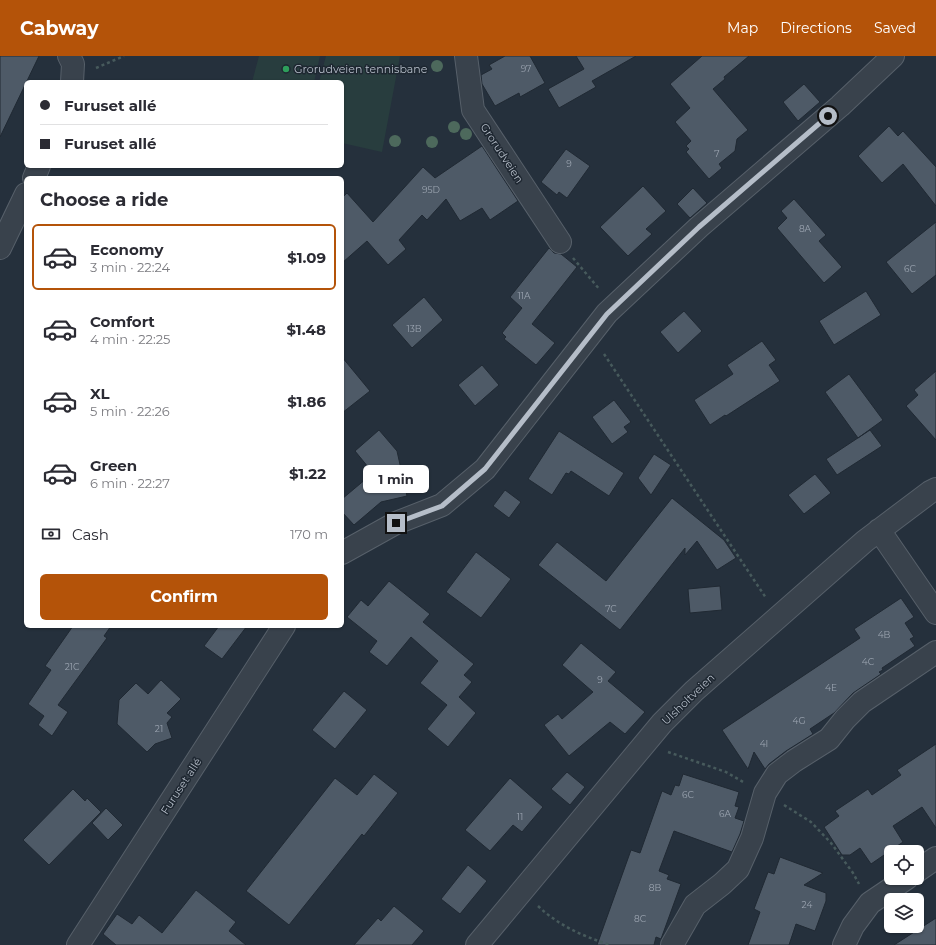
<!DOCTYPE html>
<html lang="en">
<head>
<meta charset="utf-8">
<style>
	body { margin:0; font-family:Montserrat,sans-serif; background:#f2f2f3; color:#2b2b33; height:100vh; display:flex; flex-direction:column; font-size:15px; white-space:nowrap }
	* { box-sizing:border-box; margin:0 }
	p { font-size:13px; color:#7c7c81 }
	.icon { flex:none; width:22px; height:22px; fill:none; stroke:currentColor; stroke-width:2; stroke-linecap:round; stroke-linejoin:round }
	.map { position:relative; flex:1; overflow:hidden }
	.drawer { position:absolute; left:24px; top:120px; width:320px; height:452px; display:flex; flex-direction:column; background:#fff; border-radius:6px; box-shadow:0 1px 3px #0004 }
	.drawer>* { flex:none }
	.guide { position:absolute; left:24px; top:24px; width:320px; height:88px; border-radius:6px; box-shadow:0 1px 3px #0004; display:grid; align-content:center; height:88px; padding:0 16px; background:#fff }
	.tools { position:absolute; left:884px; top:789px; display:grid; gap:8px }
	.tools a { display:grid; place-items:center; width:40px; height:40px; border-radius:6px; background:#fff; box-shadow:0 1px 3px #0004; font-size:20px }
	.end { position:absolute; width:18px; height:18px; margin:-9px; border:5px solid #b5bdc8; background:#111; box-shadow:0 0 0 2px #111 }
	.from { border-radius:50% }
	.bubble { position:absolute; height:28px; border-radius:6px; background:#fff; box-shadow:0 1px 3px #0004; font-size:13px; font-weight:700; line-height:28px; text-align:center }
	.guide b { display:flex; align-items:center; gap:14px; height:38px; font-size:15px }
	.guide b+b { border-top:1px solid #e1e1e2 }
	.guide i { width:10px; height:10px; background:#2b2b33 }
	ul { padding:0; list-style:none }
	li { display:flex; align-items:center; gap:12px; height:66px; margin:0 8px 6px; padding:0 8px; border:2px solid transparent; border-radius:6px }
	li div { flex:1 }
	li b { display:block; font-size:15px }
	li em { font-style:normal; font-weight:700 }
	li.selected { border-color:#b45309 }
	li>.icon { width:36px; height:36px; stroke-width:1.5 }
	h2 { padding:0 16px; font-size:18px; line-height:48px }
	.pay { display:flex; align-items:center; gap:10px; height:44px; padding:0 16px; font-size:15px }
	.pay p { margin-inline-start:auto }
	.cta { display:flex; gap:8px; margin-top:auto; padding:8px 16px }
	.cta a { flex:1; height:46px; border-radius:6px; background:#b45309; color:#fff; font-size:16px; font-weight:700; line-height:46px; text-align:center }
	header { display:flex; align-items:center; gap:24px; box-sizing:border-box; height:56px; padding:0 20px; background:#b45309; color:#fff }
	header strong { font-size:19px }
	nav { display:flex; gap:22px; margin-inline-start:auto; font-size:14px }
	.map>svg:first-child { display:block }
	.green { fill:#283d3e }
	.building { fill:#4e5a67; stroke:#202933 }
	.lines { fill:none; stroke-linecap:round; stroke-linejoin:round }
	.minor-casing { stroke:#57606a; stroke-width:24 }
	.path { stroke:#475a5c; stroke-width:2.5; stroke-dasharray:3 3; stroke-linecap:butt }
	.minor { stroke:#39424c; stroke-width:22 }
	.tree { fill:#4d695c }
	.route { stroke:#b5bdc8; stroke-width:5 }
	.leisure-dot { fill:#2e9e5b; stroke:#1e2731; stroke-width:1.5 }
	.labels { text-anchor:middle; stroke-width:3; stroke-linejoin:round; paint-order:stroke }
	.number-label { font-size:9px; fill:#9ba4b0 }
	.poi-label { font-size:11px; fill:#b5bdc8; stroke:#1e2731; text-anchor:start }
	.street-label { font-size:11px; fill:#b5bdc8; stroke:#1e2731 }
</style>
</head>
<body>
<header>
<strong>Cabway</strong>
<nav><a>Map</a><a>Directions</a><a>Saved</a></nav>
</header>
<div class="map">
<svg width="936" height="889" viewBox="0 0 936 889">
	<rect width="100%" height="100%" fill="#25303c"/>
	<!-- green -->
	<path class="green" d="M259 0H320L314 26H252Z
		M326 0H400L382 96 342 87V26H319Z"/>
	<!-- building -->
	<path class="building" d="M0 0H39L0 81Z
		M505 0H530L545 27 520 41 519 37 495 50 482 28 481 19 492 13 489 9Z
		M576 0H636L592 25 596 31 559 52 548 33 584 13Z
		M702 0H749L724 21 725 23 713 33 748 74 737 83 735 95 719 108 722 112 709 123 686 96 689 93 686 90 691 85 675 66 690 52 670 28Z
		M804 28 820 46 798 65 783 46Z
		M889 70 898 80 903 75 936 111V150L903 108 882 127 858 100Z
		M482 90 518 145 490 164 482 152 460 165 446 143 427 164 422 159 399 184 406 193 388 209 367 185 342 207V142L347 137 373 166 423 111 435 122Z
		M566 93 590 110 567 142 559 136 557 139 541 126Z
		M643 130 666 155 646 173 652 178 628 200 600 171Z
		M693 132 707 147 690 162 677 148Z
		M794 143 826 179 819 185 842 211 824 227 777 172 787 162 781 155Z
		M936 166V219L912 238 886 206Z
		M549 192 554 197 561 198 577 211 532 268 555 287 536 309 504 283 506 281 502 277 522 252 510 241Z
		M866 235 881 259 834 289 819 265Z
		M424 241 443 264 412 292 392 269Z
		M684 255 702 275 678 297 660 276Z
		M762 285 776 304 769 309 780 325 726 360 725 359 710 369 694 344 733 318 727 309Z
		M342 301 370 335 342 357Z
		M482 309 499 329 475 350 458 329Z
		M936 315V384L906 350 918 339 914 334Z
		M849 318 883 364 858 382 825 336Z
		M614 344 631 366 624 371 628 376 612 388 592 361Z
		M379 374 397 395 407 440 381 446 354 469 342 456V443L373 417 355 395Z
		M870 374 882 390 837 419 826 403Z
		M559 375 624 417 609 440 571 415 569 418 566 417 552 439 528 423Z
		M654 398 671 409 651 439 638 422Z
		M815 418 831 437 804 458 788 439Z
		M505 434 521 446 509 462 493 450Z
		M672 442 724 484 736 502 717 514 697 485 685 499V492L620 574 538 509 557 486 606 525Z
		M476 496 511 523 481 562 446 536Z
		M389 525 430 558 423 566 474 608 464 619 472 626 459 641 476 657 448 691 427 673 447 649 420 627 438 605 411 581 387 610 369 596 377 585 347 561 361 544 368 550Z
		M720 530 722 554 690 557 688 533Z
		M901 542 914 561 905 567 914 581 910 583 915 590 882 612 883 614 879 616 881 618 853 637 834 657 810 673 813 678 786 695 769 708 765 713 754 696 748 713 722 674 860 582 854 573Z
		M73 570H111L104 580 107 582 58 649 68 656 52 680 38 669 44 660 28 648 51 614 45 610Z
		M219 570H247L222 603 204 590Z
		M581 587 616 616 608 625 645 656 625 678 610 666 569 700 544 669 558 658 562 663 593 636 562 609Z
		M161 624 181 643 167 657 172 661 167 667 172 682 155 688 147 696 117 668 119 644 136 627 148 638Z
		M344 635 367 654 335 693 312 674Z
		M936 688V772L922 751 893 770 903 786 871 808 860 792 850 799H842L824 771 839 760 835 755 868 733 872 739 901 719 897 714Z
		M567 716 585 731 570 749 551 733Z
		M374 718 398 737 364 780 362 778 289 869 246 835 335 722 357 739Z
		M683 718 739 736 735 750 739 751 735 762 744 765 740 778 732 796 674 775 659 815 669 819 667 823 681 828 661 883 656 881 654 889H597L631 794 640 797 662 735 671 739 675 729 679 730Z
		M510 722 543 751 522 776 513 769 490 795 465 774Z
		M73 733 85 745 87 742 101 756 49 809 23 784Z
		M106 752 123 769 108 784 92 767Z
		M780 801 823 817 804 829 826 837V845L815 875 796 868 789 889H748L760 856 754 853 768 816 774 818Z
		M468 809 487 825 460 858 441 843Z
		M196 834 236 866 229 875 246 889H116L103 878 117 858 132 868 139 859 162 877Z
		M394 850 424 875 412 889H354L378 862 381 865Z
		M936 862V889H894Z"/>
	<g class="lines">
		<!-- minor casing -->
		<g class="minor-casing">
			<path id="minor" d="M69 0 73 8 72 26
				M466 0 473 54 560 186
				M34 122 39 110
				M0 192 26 138
				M879 474 936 557
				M342 497 396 467 442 449 485 413 607 257 699 171 840 50 893 0
				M917 815 936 802
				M78 889 284 570
				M477 889 662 667 694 635 865 485 930 436 936 433
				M672 889 695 849 722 828 738 813 752 782 765 737 777 718 794 705 829 683 845 663 862 646 936 596
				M844 889 853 870 870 847 907 822"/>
		</g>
		<!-- path -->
		<path class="path" d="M96 12 124 0
			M573 202 600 234
			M604 298 766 542
			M668 696 726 716 745 727
			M784 749 811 766 831 787 853 817 859 828
			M538 850C559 870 583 880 610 889"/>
		<!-- minor -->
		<use href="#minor" class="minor"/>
	</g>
	<!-- trees -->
	<g class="tree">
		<circle cx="437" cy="10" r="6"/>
		<circle cx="454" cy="71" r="6"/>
		<circle cx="466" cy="78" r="6"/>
		<circle cx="395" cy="85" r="6"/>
		<circle cx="432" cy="86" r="6"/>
	</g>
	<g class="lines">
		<!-- route -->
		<path class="route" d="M396 467 442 450 485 413 607 258 699 171 828 60"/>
	</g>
	<!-- markers -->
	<circle class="leisure-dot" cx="286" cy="13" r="4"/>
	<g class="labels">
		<!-- number labels -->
		<g class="number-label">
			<text x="526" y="16">97</text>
			<text x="717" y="101">7</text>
			<text x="569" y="111">9</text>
			<text x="431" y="137">95D</text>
			<text x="805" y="176">8A</text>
			<text x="910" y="216">6C</text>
			<text x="524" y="243">11A</text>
			<text x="414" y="276">13B</text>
			<text x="611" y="556">7C</text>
			<text x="884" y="582">4B</text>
			<text x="868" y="609">4C</text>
			<text x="72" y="614">21C</text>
			<text x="600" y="627">9</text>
			<text x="831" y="635">4E</text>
			<text x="799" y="668">4G</text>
			<text x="159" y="676">21</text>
			<text x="764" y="691">4I</text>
			<text x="688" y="742">6C</text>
			<text x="725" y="761">6A</text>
			<text x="520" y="764">11</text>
			<text x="655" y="835">8B</text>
			<text x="807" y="852">24</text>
			<text x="640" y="866">8C</text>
		</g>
		<!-- poi labels -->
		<g class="poi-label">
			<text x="294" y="17">Grorudveien tennisbane</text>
		</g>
		<!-- street labels -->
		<g class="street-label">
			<text transform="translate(502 97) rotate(57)" y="4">Grorudveien</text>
			<text transform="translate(688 643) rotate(-44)" y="4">Ulsholtveien</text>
			<text transform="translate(181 730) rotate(-57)" y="4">Furuset allé</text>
		</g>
	</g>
</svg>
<div class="tools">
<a><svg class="icon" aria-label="locate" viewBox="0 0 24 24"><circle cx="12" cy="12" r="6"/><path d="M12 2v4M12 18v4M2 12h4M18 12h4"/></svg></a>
<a><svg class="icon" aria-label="layers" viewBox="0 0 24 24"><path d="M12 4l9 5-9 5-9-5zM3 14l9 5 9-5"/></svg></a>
</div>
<i class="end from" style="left:828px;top:60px"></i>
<i class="end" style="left:396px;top:467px"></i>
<div class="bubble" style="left:363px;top:409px;width:66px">1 min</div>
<div class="guide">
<b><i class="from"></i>Furuset allé</b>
<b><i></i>Furuset allé</b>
</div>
<section class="drawer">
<h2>Choose a ride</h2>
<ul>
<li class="selected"><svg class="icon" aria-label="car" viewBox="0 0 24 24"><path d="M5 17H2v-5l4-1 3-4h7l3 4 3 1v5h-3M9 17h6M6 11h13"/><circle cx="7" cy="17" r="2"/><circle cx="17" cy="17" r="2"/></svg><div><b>Economy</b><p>3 min · 22:24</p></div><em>$1.09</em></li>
<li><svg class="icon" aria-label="car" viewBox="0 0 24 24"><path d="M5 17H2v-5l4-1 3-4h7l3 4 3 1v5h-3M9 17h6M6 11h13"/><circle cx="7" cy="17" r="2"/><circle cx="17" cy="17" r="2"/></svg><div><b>Comfort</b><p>4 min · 22:25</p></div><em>$1.48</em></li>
<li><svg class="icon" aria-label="car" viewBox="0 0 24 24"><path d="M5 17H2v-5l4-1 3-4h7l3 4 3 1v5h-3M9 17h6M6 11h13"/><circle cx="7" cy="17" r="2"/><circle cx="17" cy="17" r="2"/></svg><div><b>XL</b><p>5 min · 22:26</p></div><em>$1.86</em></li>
<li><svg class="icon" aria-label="car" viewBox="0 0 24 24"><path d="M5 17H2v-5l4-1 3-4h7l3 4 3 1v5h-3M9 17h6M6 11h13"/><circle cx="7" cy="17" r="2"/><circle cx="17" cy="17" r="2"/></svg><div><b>Green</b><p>6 min · 22:27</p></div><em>$1.22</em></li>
</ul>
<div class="pay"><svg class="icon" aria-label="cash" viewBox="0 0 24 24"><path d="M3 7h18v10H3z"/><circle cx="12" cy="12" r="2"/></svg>Cash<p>170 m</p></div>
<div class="cta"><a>Confirm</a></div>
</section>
</div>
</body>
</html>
